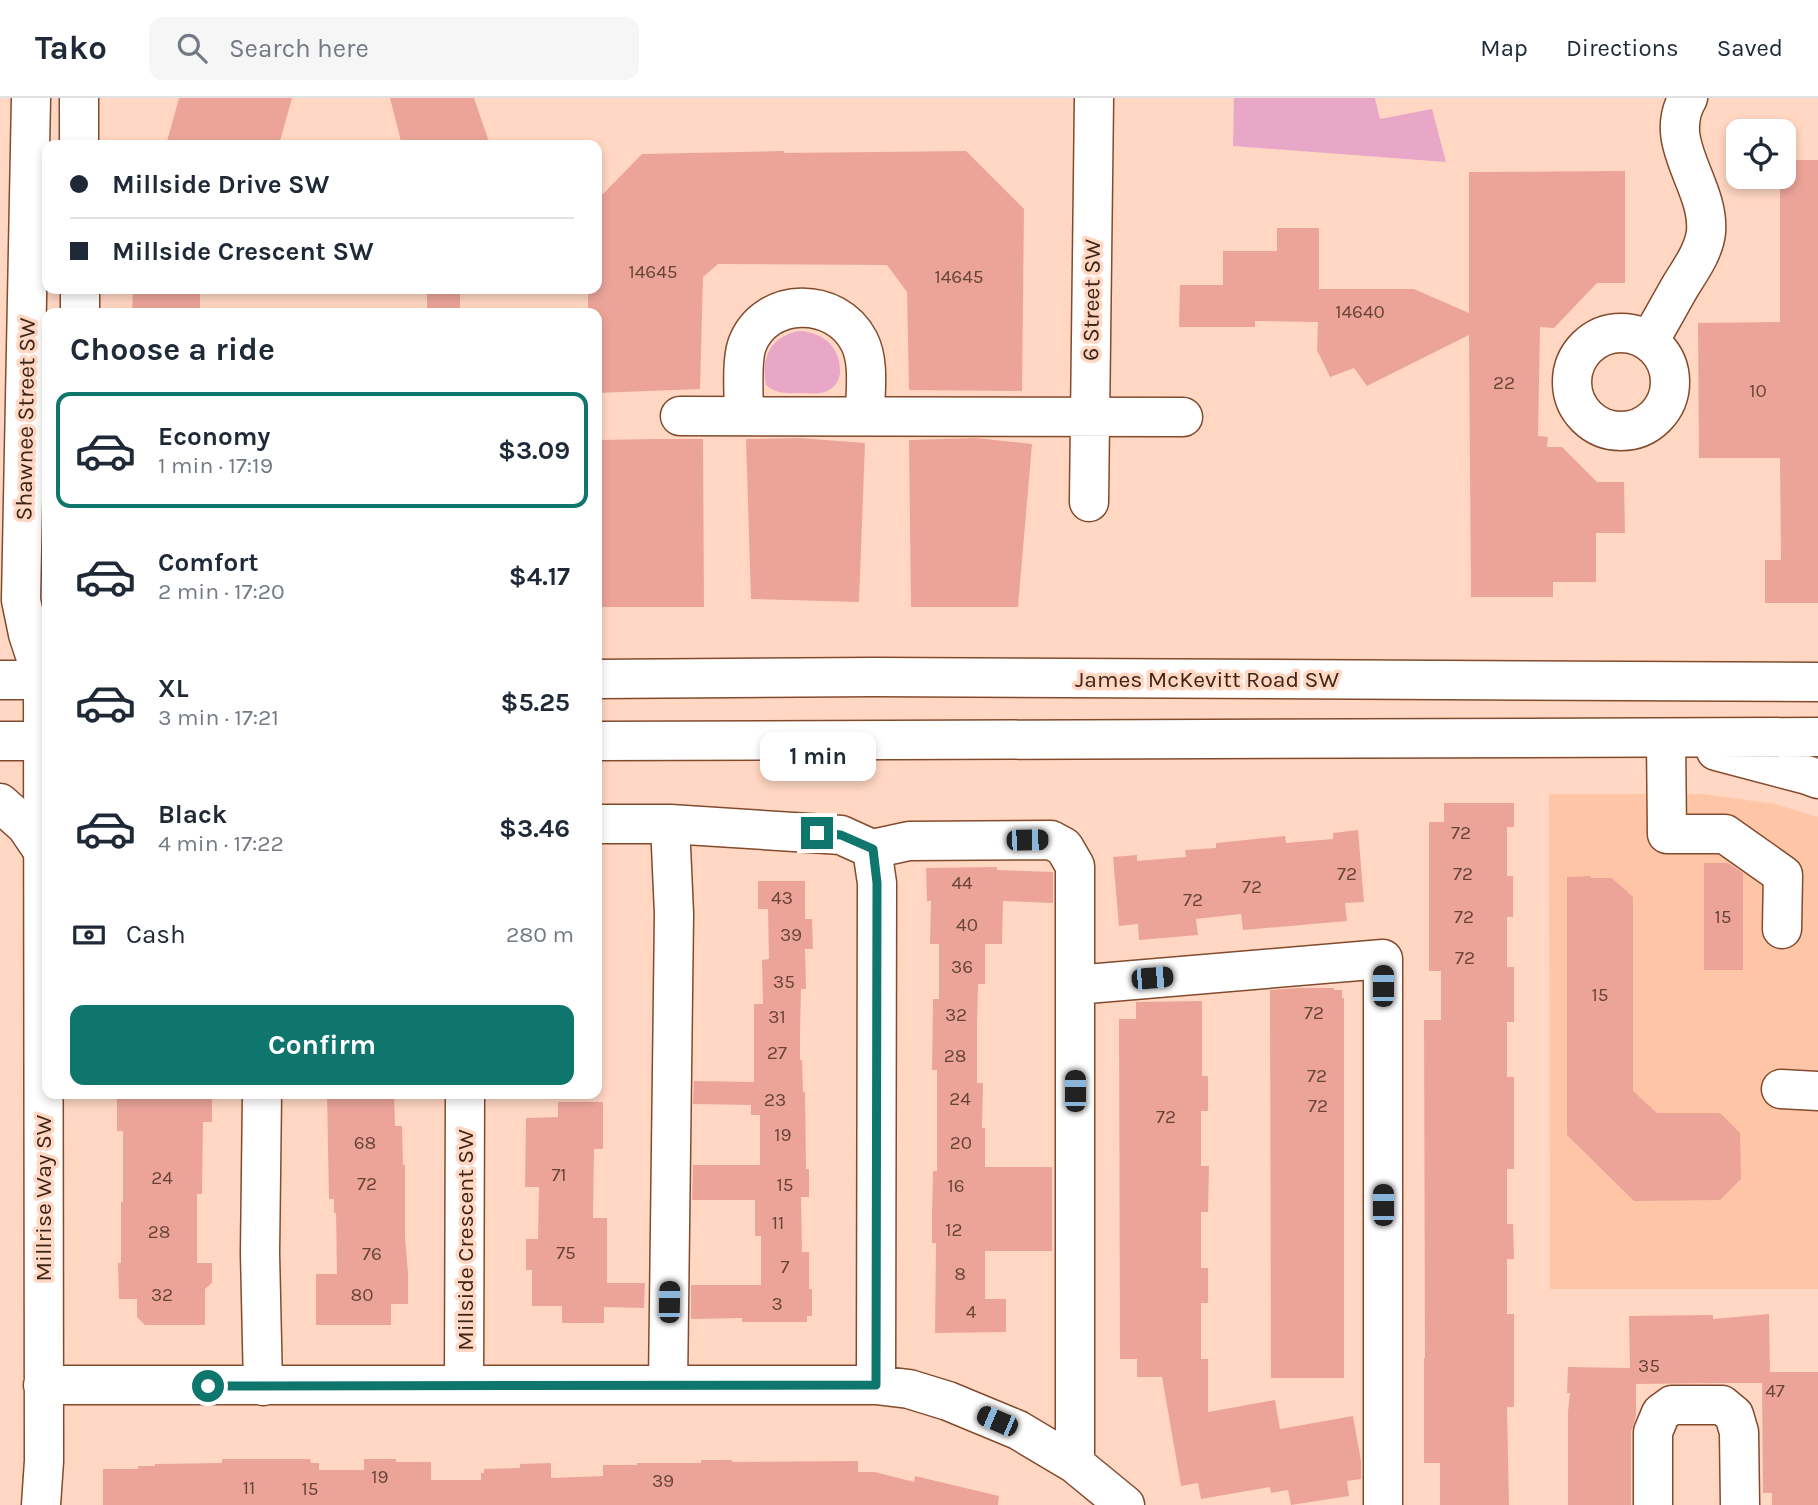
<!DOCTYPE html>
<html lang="en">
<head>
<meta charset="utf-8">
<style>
	body { margin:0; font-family:Karla,sans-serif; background:#f6f6f7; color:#1f2937; height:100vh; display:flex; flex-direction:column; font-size:26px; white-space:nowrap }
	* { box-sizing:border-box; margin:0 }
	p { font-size:23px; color:#747a83 }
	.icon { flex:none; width:38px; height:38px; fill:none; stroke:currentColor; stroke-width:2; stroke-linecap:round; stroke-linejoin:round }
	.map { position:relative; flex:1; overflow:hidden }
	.side { position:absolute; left:42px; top:210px; width:560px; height:791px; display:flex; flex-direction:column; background:#fff; border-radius:14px; box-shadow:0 4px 10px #0003 }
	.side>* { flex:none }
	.banner { position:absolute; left:42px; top:42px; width:560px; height:154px; border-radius:14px; box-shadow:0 4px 10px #0003; display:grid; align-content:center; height:154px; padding:0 28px; background:#fff }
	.fabs { position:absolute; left:1726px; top:21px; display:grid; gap:14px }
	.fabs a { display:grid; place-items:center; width:70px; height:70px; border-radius:14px; background:#fff; box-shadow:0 4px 10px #0003; font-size:35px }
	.end { position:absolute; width:32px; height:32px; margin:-16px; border:9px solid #0f766e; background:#fff; box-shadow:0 0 0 4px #fff }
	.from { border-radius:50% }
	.bubble { position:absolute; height:49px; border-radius:14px; background:#fff; box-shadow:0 4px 10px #0003; font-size:23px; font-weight:700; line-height:49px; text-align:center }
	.car { position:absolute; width:21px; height:42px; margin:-21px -10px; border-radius:9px; box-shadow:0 0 5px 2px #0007; background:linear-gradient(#222 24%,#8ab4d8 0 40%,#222 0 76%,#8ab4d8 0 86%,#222 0) }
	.banner b { display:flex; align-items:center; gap:24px; height:66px; font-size:26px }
	.banner b+b { border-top:2px solid #e0e1e3 }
	.banner i { width:18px; height:18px; background:#1f2937 }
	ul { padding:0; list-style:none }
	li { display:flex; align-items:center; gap:21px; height:116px; margin:0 14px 10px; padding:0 14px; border:4px solid transparent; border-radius:14px }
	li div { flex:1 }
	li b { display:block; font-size:26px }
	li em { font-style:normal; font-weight:700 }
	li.selected { border-color:#0f766e }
	li>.icon { width:63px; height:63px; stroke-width:1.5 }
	h2 { padding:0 28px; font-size:32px; line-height:84px }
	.pay { display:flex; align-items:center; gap:18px; height:77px; padding:0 28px; font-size:26px }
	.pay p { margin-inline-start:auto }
	.button { display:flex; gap:14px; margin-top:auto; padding:14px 28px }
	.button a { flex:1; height:80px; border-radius:14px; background:#0f766e; color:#fff; font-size:28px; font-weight:700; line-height:80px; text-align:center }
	header { display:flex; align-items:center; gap:42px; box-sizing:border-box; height:98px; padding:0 35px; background:#fff; border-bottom:2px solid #e0e1e3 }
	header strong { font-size:33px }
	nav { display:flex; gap:38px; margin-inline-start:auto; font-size:24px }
	.search { width:490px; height:63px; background:#f6f6f7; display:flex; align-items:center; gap:18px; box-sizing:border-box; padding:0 24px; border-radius:14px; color:#747a83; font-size:26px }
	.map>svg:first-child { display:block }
	.built { fill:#ffc5a7 }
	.green { fill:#e9a7c7 }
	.building { fill:#eca499 }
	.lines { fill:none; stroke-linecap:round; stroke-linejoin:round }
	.minor-casing { stroke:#834b2d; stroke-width:41 }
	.major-casing { stroke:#834b2d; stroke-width:41 }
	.minor { stroke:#fff; stroke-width:38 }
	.major { stroke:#fff; stroke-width:38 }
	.route { stroke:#0f766e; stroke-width:9 }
	.labels { text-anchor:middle; stroke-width:7; stroke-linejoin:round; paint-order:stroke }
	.number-label { font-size:19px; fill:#684437 }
	.street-label { font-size:23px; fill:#3c2416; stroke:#ffd7c3 }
</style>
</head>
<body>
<header>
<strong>Tako</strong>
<div class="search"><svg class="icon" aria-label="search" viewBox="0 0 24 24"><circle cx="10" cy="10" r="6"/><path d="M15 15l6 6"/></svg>Search here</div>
<nav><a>Map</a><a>Directions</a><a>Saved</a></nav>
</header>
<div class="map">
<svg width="1818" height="1407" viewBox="0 0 1818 1407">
	<rect width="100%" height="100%" fill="#ffd7c3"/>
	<!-- built -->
	<path class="built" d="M1549 696H1703L1775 706 1818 719V1191H1550Z"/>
	<!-- green -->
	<path class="green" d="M1234 0H1375L1380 21 1432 11 1446 64 1233 48Z
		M799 233C823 234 841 249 840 275 839 282 836 288 829 292 821 297 811 295 802 295 787 295 778 297 766 287 761 259 770 239 799 233Z"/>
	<!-- building -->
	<path class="building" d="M179 0H292L279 47H166Z
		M390 0H474L490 47H402Z
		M784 53V55L966 53 1024 111 1022 293 909 292 907 194 887 167 718 166 703 179 700 291 597 295V215H588V191H597V102L642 56Z
		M1783 62H1818V505H1765V462H1781L1780 360H1699L1698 225 1780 224V79H1783Z
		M1625 73V185H1597L1554 230 1540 229 1538 338 1548 339 1547 349H1562L1597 384H1624L1625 435H1596V484H1553V499H1471L1469 237 1367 288 1354 270 1330 279 1317 252 1318 224 1255 223V229H1179L1180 187H1223V153H1277V130H1319V191H1414L1469 215V74Z
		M133 191H200V215H132Z
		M427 191H460V215H427Z
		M799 340 865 345 859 504 751 501 746 341Z
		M976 340 1032 346 1018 509H911L909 342Z
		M655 341H703L704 509H597V342Z
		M1444 705H1514V729H1507V778H1513V819H1507V869H1514V924H1507V979H1514V1071H1507V1126H1513L1514 1161H1507V1216H1514V1309H1507L1509 1407H1440V1365H1424V1260H1425L1424 922H1441V873H1429V724H1444Z
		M1358 732 1364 804 1345 805 1347 823 1243 832 1241 816 1196 821 1198 837 1139 842 1138 826 1119 828 1113 759 1137 757V763L1186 759 1185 752 1216 750V745L1285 738 1286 745 1333 741V735Z
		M1704 765H1728L1743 775V872H1704Z
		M997 769V772L1053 774V805L1003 803 1002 846H985V886H978L977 931V985H983L982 1030H985V1069H1052V1153H985V1201H1006V1234L935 1235 936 1145H932V1116L933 1073H937V972H932L933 901H939V846H930L931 803H927L926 770Z
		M1591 778V780H1612L1633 799V993L1657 1015H1720L1740 1035 1741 1081 1720 1102 1634 1103 1567 1037V779Z
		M758 783H805V821H812L813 851H805L806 891H801L800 933V962H802L803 994H805L806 1071H809V1099H801L802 1154H809V1191H812V1218H807V1224H742V1220L691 1221V1187H761V1138H755V1102H692L693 1067H760V1017H751V1007L693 1006 694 983 754 984V906H763L762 862 769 861 768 811H758Z
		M1297 890H1334V892H1342V900H1344V1280H1271L1270 892Z
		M1202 903V978H1208V1013H1201V1068H1209L1208 1114H1201V1170H1208V1205H1201V1261H1208V1314L1275 1302 1280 1331 1353 1318 1361 1363V1381L1347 1383 1349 1398 1291 1407 1288 1392 1271 1395 1270 1389 1201 1401 1198 1385 1181 1388 1162 1279H1137V1261H1120L1119 921H1136V904Z
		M141 996H212V1024H203L202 1096H197V1165H212V1185L205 1191V1227H145L137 1219V1201H119L118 1165H121V1104H123V1033H117V1001H141Z
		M327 996H394L395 1028H402L403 1067H405V1139L408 1175V1206H391V1227H316V1176H337L336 1115H334V1101H329Z
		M558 1004H603V1051H594L593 1120H607V1185H645L644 1210 604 1209V1225H562V1208H532V1172H526V1141H538L539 1089H525L526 1020 558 1019Z
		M1769 1216 1770 1274H1818V1407H1772V1395H1763L1762 1285H1722L1636 1286V1318L1631 1334V1407H1568V1313L1570 1295H1567L1568 1269 1630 1270 1629 1218 1713 1217V1221Z
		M222 1361H310L311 1365H319V1372H364V1361H396V1364H431V1382H481V1375H484V1371L520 1370V1366L551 1365V1380L603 1378V1367H637V1365H701V1362H732V1364L858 1363V1374H875L914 1384 915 1378 999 1398 998 1407H103V1371H138V1368H155V1366L222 1365Z"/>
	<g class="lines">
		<!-- minor casing -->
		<g class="minor-casing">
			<path id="minor" d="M31 0 21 502 28 536 43 582 44 1363 41 1407
				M79 47V0
				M80 191V215
				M1572 284a49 49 0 1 1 98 0a49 49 0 1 1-98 0Z
				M1649 243C1660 225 1670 206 1681 187 1691 171 1704 153 1706 134 1710 87 1661 45 1688 0
				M680 318 1183 319
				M744 318C744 299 741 264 747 247 765 198 836 198 859 243 870 264 865 294 865 318
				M1089 404 1094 0
				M1666 640 1667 736H1725L1783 777 1782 831
				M597 726H670L841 737 872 751 877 785 876 1287
				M872 751 909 743 1051 742 1064 749 1075 768V887
				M1781 991 1818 993
				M262 996 260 1155 263 1288
				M43 1287H876L909 1291 948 1303 1018 1332 1075 1366 1125 1407
				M464 1287 465 996
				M668 1287 674 816 670 726
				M1075 1366V887L1383 861V1407
				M1653 1407V1334L1661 1315 1672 1307H1722L1734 1317 1739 1334 1740 1407"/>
		</g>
		<!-- major casing -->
		<g class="major-casing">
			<path id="major" d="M597 581 874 579 1818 584
				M0 582H47
				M0 643H47
				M597 643 1818 639
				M1716 653 1807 677 1818 681
				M0 705 26 728 43 753"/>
		</g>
		<!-- minor -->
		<use href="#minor" class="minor"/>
		<!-- major -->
		<use href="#major" class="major"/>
	</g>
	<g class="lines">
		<!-- route -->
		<path class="route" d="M208 1288 876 1287 877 785 873 751 841 737 817 735"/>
	</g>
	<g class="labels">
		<!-- number labels -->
		<g class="number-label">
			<text x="653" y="180">14645</text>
			<text x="959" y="185">14645</text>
			<text x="1360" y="220">14640</text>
			<text x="1504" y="291">22</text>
			<text x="1758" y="299">10</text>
			<text x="1461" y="741">72</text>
			<text x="1347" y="782">72</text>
			<text x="1463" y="782">72</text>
			<text x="962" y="791">44</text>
			<text x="1252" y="795">72</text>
			<text x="782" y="806">43</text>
			<text x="1193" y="808">72</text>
			<text x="1464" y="825">72</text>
			<text x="1723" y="825">15</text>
			<text x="967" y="833">40</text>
			<text x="791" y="843">39</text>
			<text x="1465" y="866">72</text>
			<text x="962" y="875">36</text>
			<text x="784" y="890">35</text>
			<text x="1600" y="903">15</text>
			<text x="1314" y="921">72</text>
			<text x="956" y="923">32</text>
			<text x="777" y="925">31</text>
			<text x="777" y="961">27</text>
			<text x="955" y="964">28</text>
			<text x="1317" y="984">72</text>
			<text x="960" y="1007">24</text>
			<text x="775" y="1008">23</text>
			<text x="1318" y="1014">72</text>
			<text x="1166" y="1025">72</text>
			<text x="783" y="1043">19</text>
			<text x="365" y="1051">68</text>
			<text x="961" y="1051">20</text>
			<text x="559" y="1083">71</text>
			<text x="162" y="1086">24</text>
			<text x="367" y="1092">72</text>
			<text x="785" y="1093">15</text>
			<text x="956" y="1094">16</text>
			<text x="778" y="1131">11</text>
			<text x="954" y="1138">12</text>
			<text x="159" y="1140">28</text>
			<text x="566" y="1161">75</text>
			<text x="372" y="1162">76</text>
			<text x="785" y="1175">7</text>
			<text x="960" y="1182">8</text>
			<text x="162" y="1203">32</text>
			<text x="362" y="1203">80</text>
			<text x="777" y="1212">3</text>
			<text x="971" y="1220">4</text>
			<text x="1649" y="1274">35</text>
			<text x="1775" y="1299">47</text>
			<text x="380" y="1385">19</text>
			<text x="663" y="1389">39</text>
			<text x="249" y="1396">11</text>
			<text x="310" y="1397">15</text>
		</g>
		<!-- street labels -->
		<g class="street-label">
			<text transform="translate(1091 202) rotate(-89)" y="8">6 Street SW</text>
			<text transform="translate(25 321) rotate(-89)" y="8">Shawnee Street SW</text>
			<text x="1207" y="589">James McKevitt Road SW</text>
			<text transform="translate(43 1100) rotate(-90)" y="8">Millrise Way SW</text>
			<text transform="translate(465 1142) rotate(-90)" y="8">Millside Crescent SW</text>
		</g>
	</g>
</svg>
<div class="fabs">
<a><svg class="icon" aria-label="locate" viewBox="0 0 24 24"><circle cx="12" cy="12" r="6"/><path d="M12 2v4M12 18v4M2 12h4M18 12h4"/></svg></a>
</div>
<i class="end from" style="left:208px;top:1288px"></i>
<i class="end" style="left:817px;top:735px"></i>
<div class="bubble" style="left:760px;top:634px;width:116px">1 min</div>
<i class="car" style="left:1027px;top:742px;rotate:89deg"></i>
<i class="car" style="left:1152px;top:880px;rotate:85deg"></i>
<i class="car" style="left:1383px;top:888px;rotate:0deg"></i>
<i class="car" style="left:1075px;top:993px;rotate:0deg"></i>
<i class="car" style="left:1383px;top:1107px;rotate:0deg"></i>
<i class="car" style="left:669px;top:1204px;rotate:1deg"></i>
<i class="car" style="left:997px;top:1323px;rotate:293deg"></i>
<div class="banner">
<b><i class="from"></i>Millside Drive SW</b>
<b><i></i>Millside Crescent SW</b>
</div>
<section class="side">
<h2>Choose a ride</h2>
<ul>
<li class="selected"><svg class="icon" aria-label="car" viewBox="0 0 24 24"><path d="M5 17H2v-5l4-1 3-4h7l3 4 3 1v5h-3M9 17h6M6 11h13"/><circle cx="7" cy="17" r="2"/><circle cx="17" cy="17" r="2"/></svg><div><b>Economy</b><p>1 min · 17:19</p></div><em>$3.09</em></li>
<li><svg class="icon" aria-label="car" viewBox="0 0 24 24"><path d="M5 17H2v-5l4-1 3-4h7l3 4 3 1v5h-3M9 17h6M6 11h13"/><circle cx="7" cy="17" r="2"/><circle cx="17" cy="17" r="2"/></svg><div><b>Comfort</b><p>2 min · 17:20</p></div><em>$4.17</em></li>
<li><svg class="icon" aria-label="car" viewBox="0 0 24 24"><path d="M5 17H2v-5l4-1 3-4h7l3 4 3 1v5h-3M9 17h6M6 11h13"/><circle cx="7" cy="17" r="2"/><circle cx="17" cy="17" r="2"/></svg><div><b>XL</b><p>3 min · 17:21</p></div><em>$5.25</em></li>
<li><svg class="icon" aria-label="car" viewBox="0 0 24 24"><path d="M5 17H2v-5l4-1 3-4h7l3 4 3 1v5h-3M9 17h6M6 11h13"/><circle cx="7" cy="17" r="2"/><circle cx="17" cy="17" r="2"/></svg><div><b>Black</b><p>4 min · 17:22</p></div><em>$3.46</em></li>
</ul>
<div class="pay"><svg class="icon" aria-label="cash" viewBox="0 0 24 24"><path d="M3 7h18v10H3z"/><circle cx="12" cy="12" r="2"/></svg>Cash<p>280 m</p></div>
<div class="button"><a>Confirm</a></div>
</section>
</div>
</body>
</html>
